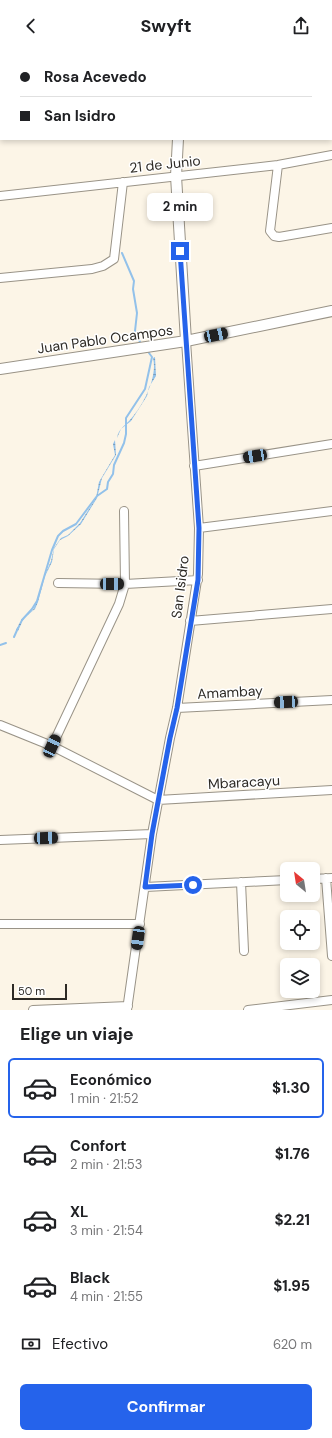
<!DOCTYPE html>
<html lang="es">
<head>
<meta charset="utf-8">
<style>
	body { margin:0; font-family:"DM Sans",sans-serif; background:#f6f6f6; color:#202124; height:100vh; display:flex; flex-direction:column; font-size:15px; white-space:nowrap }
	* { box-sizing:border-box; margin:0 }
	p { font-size:13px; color:#757577 }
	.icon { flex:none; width:22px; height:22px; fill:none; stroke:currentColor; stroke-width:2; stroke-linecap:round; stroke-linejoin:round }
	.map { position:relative; height:958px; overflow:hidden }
	.drawer { display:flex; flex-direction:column; background:#fff; flex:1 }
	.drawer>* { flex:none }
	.top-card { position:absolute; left:0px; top:0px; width:332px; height:88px; box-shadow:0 2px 6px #0003; display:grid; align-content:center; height:88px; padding:0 20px; background:#fff }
	.needle { width:26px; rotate:330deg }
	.tools { position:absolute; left:280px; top:810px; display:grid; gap:8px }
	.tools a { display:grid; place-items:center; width:40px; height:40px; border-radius:6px; background:#fff; box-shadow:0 2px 6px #0003; font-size:20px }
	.scale { position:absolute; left:12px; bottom:10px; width:55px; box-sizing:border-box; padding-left:4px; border:2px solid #2d2a25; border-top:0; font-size:11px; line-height:14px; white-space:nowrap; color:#2d2a25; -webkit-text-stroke:3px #fff; paint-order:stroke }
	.end { position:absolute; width:18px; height:18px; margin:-9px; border:5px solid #2563eb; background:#fff; box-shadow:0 0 0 2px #fff }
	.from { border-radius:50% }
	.bubble { position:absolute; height:28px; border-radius:6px; background:#fff; box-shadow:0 2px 6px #0003; font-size:13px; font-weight:700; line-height:28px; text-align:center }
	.car { position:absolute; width:12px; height:24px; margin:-12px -6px; border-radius:5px; box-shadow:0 0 3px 1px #0007; background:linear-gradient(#222 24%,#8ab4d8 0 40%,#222 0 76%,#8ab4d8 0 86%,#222 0) }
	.top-card b { display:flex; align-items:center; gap:14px; height:38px; font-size:15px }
	.top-card b+b { border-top:1px solid #e0e0e0 }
	.top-card i { width:10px; height:10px; background:#202124 }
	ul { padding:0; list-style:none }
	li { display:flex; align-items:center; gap:12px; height:60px; margin:0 8px 6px; padding:0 12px; border:2px solid transparent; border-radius:6px }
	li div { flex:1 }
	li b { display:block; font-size:15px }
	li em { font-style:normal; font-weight:700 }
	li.on { border-color:#2563eb }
	li>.icon { width:36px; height:36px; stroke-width:1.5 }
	h2 { padding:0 20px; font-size:18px; line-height:48px }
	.pay { display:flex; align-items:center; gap:10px; height:44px; padding:0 20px; font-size:15px }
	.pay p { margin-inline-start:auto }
	.action { display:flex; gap:8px; margin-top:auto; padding:8px 20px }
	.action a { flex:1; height:46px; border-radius:6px; background:#2563eb; color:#fff; font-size:16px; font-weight:700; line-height:46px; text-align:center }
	header { display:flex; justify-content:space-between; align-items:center; height:52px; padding:0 20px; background:#fff; font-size:18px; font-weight:700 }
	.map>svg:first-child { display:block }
	.water { fill:url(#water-rules) }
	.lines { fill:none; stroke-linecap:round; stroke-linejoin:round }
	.stream { stroke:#92c1ea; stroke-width:2 }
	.minor-casing { stroke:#999387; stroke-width:10 }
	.tertiary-casing { stroke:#999387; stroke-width:12 }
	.minor { stroke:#fff; stroke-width:8 }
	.tertiary { stroke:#fff; stroke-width:10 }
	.route { stroke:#2563eb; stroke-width:5 }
	.labels { text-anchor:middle; stroke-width:3; stroke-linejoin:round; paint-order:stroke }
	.street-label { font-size:14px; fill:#2d2a25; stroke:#fff }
</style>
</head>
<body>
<header><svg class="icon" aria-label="back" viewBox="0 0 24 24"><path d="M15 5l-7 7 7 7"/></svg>Swyft<svg class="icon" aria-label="share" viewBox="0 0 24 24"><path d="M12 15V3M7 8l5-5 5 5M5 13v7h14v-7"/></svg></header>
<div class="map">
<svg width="332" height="958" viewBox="0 0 332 958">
	<defs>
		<pattern id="water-rules" width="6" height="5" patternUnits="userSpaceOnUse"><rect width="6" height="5" fill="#92c1ea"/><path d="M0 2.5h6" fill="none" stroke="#789dbd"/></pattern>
	</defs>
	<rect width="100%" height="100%" fill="#fcf5e7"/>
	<!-- water -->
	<path class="water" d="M155 305 156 324 149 335 147 344 131 369 121 377 117 386C118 378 124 374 129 369 143 354 158 325 153 306Z
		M115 388 116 403 102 426 97 446 81 472 68 484 60 488 54 497 52 510 45 524 38 550 35 557 24 566 18 579 16 578 21 568 33 558 37 549 45 523 51 509 54 496 61 486 68 483 80 471 96 446 99 430 115 403 113 392Z"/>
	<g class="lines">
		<!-- stream -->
		<path class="stream" d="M122 201 134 229 133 237 137 261 135 279 140 290
			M22 568 32 557 37 549 52 498 58 484 63 479 76 472 97 444 107 437 108 430 113 422 114 413 124 391 126 382V366L145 337 152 305 149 301
			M14 585 18 576
			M0 593 6 591"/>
		<!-- minor casing -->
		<g class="minor-casing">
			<path id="minor" d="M320 1 326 0
				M0 41H1
				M278 113 270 179 274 184 279 185 332 176
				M0 144 278 113 332 103
				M0 226 92 217 103 214 114 207 123 130
				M194 414 332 392
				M199 476 332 459
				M58 531 125 532 198 528
				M190 569 332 557
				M177 656 332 648
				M0 673 52 694 158 748 332 738
				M52 694 119 552 125 532 124 459
				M0 788 152 782
				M326 826 332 904
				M313 827 332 826
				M241 830 244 899
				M145 835 287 828
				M0 872H140
				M33 958 128 954
				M127 958 152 782 170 686 177 656 198 522 199 476 186 289
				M248 958 332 948"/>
		</g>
		<!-- tertiary casing -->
		<g class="tertiary-casing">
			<path id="tertiary" d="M201 1V0
				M178 87 176 124 186 289
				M0 317 186 289 332 259"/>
		</g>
		<!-- minor -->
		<use href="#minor" class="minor"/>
		<!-- tertiary -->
		<use href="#tertiary" class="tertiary"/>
	</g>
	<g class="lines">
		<!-- route -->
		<path class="route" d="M180 199 199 476 198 528 177 656 170 686 152 782 145 835 193 833"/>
	</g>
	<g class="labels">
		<!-- street labels -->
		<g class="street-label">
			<text transform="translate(165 112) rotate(-6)" y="5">21 de Junio</text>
			<text transform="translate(105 287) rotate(-8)" y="5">Juan Pablo Ocampos</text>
			<text transform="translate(180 535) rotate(-83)" y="5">San Isidro</text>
			<text transform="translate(230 640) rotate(-3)" y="5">Amambay</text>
			<text transform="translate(244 730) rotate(-3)" y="5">Mbaracayu</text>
		</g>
	</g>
</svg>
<div class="tools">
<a><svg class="needle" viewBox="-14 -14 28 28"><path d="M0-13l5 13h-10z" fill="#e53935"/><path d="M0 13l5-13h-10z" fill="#757577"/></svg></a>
<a><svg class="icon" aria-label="locate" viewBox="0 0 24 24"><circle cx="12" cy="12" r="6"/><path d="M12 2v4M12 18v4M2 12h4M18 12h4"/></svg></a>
<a><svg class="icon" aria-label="layers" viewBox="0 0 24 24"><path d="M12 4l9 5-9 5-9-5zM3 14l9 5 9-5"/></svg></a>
</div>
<div class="scale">50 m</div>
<i class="end from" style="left:193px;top:833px"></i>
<i class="end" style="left:180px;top:199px"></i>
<div class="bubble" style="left:147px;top:141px;width:66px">2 min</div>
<i class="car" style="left:216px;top:283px;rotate:78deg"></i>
<i class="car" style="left:255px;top:404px;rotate:261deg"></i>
<i class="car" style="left:112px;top:532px;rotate:90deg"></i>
<i class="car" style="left:286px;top:650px;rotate:267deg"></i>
<i class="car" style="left:52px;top:694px;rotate:25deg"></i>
<i class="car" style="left:46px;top:786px;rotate:88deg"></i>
<i class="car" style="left:138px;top:886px;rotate:188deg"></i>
<div class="top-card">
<b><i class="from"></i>Rosa Acevedo</b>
<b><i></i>San Isidro</b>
</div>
</div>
<section class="drawer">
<h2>Elige un viaje</h2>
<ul>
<li class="on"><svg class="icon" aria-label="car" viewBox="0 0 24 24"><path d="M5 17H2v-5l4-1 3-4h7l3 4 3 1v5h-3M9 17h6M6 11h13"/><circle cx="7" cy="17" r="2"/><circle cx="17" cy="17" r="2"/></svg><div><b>Económico</b><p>1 min · 21:52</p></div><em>$1.30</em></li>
<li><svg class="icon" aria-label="car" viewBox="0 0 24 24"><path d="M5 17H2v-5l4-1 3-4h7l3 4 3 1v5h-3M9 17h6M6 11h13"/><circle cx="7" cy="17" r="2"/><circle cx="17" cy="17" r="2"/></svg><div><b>Confort</b><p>2 min · 21:53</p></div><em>$1.76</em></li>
<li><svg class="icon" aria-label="car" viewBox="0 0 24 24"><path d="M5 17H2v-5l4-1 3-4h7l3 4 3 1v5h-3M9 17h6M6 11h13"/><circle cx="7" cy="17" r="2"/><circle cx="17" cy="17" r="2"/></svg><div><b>XL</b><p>3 min · 21:54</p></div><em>$2.21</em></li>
<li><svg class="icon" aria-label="car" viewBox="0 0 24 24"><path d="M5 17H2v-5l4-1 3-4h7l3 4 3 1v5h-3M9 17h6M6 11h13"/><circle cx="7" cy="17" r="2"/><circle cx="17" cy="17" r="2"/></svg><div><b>Black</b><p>4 min · 21:55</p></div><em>$1.95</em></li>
</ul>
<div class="pay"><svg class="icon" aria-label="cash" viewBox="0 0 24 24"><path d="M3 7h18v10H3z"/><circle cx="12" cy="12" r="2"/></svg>Efectivo<p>620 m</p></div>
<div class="action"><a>Confirmar</a></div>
</section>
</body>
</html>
